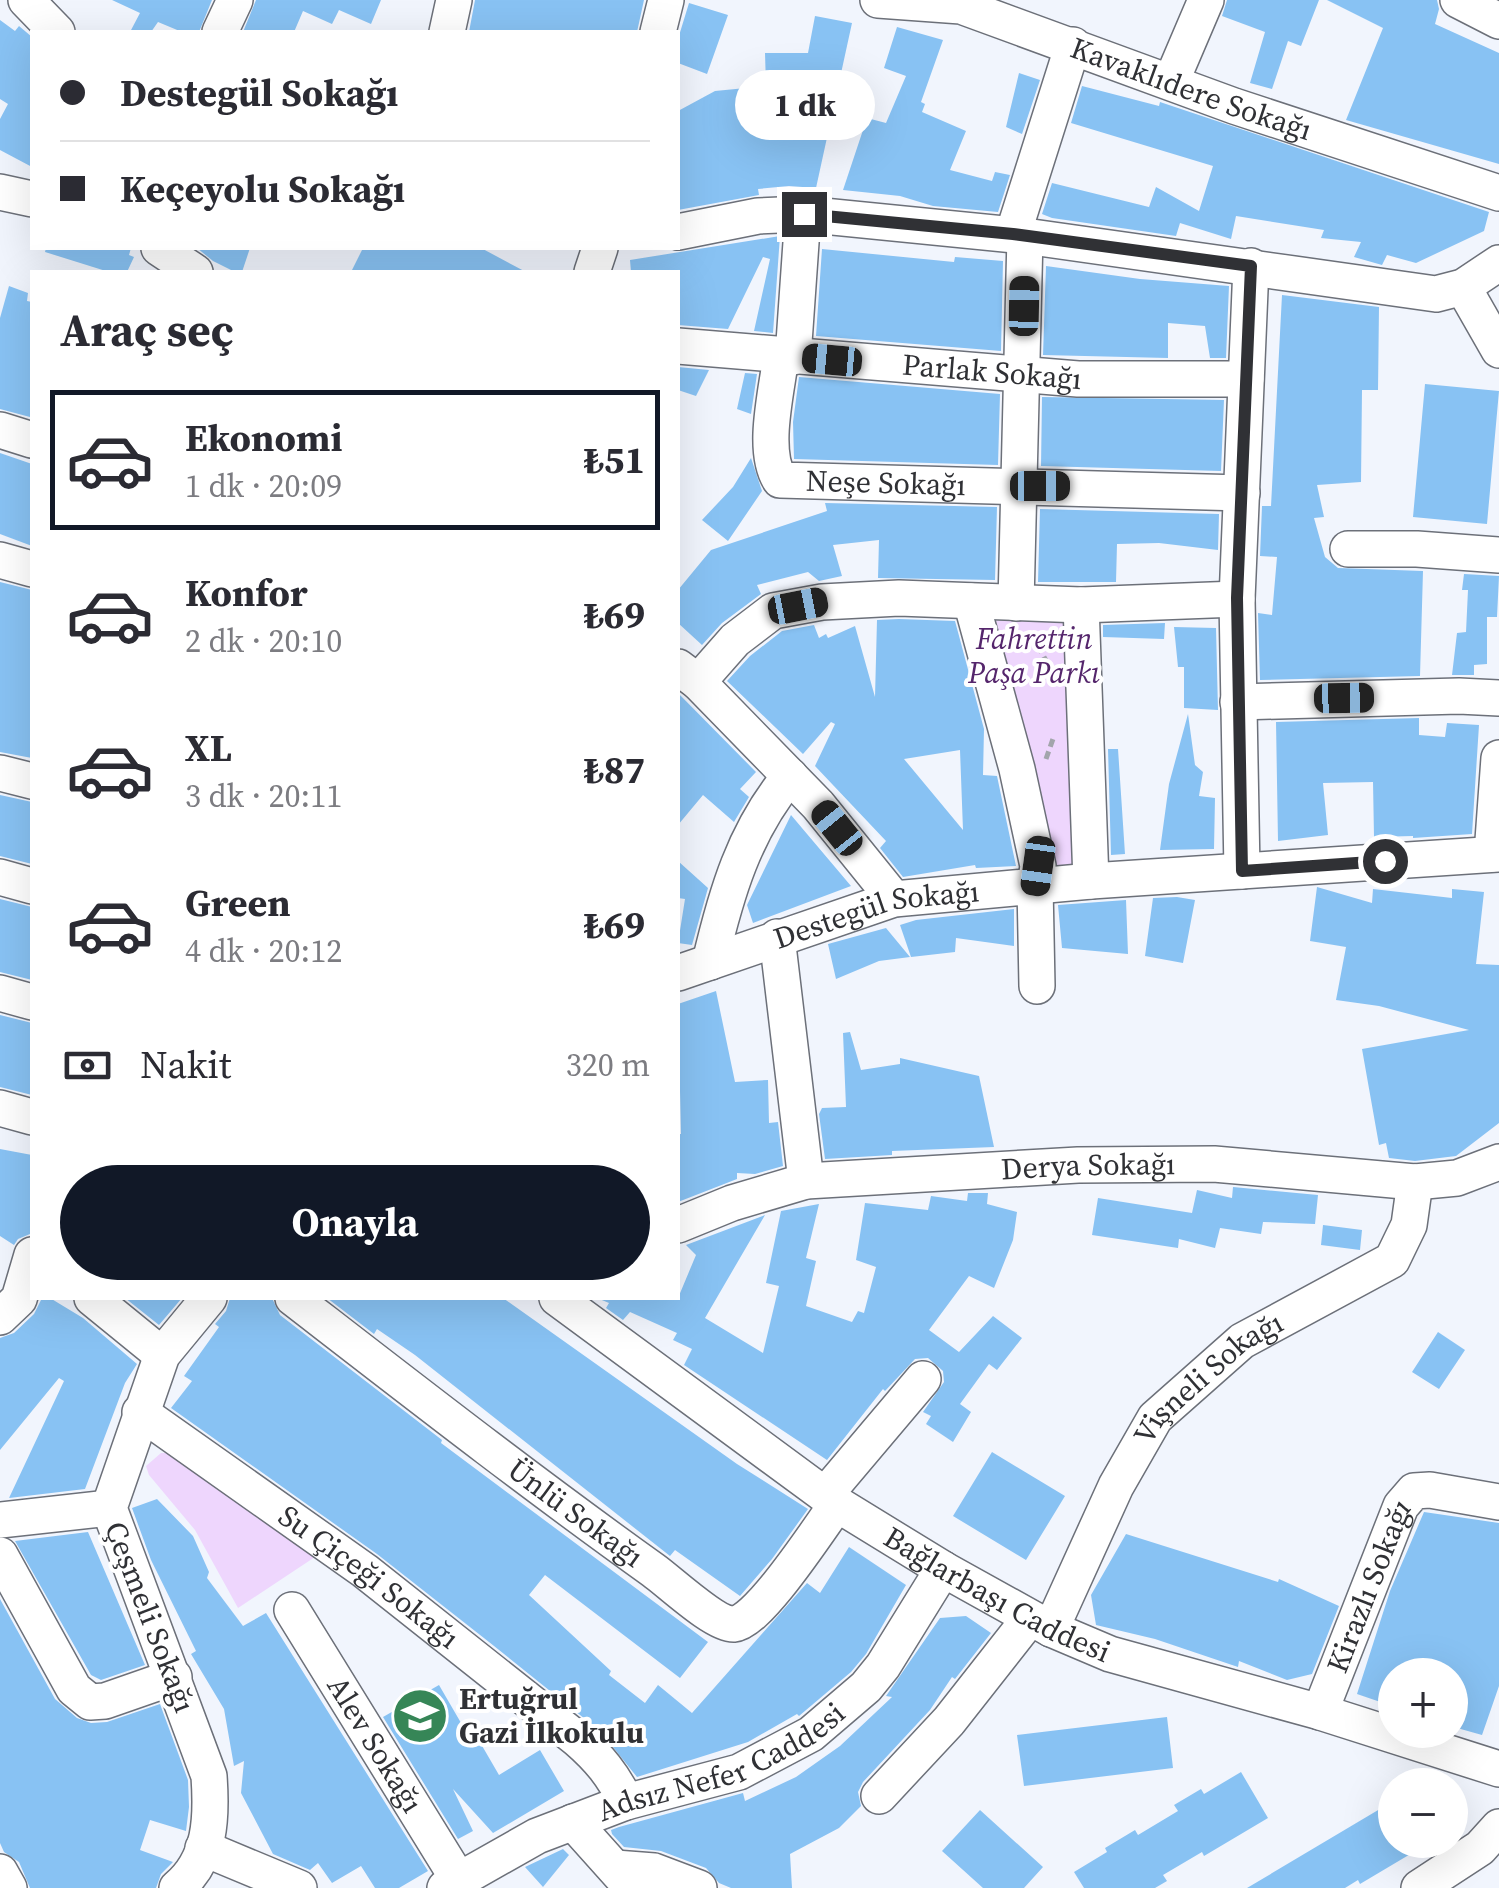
<!DOCTYPE html>
<html lang="tr">
<head>
<meta charset="utf-8">
<style>
	body { margin:0; font-family:"Source Serif 4",serif; background:#f2f2f3; color:#2b2b33; height:100vh; display:flex; flex-direction:column; font-size:38px; white-space:nowrap }
	* { box-sizing:border-box; margin:0 }
	p { font-size:32px; color:#7c7c81 }
	.icon { flex:none; width:55px; height:55px; fill:none; stroke:currentColor; stroke-width:2; stroke-linecap:round; stroke-linejoin:round }
	.map { position:relative; flex:1; overflow:hidden }
	.sheet { position:absolute; left:30px; top:270px; width:650px; height:1030px; display:flex; flex-direction:column; background:#fff; border-radius:0px; box-shadow:0 10px 40px #0002 }
	.sheet>* { flex:none }
	.guide { position:absolute; left:30px; top:30px; width:650px; height:220px; border-radius:0px; box-shadow:0 10px 40px #0002; display:grid; align-content:center; height:220px; padding:0 30px; background:#fff }
	.buttons { position:absolute; left:1378px; top:1658px; display:grid; gap:20px }
	.buttons a { display:grid; place-items:center; width:90px; height:90px; border-radius:50%; background:#fff; box-shadow:0 10px 40px #0002; font-size:50px }
	.end { position:absolute; width:45px; height:45px; margin:-22px; border:12px solid #303135; background:#fff; box-shadow:0 0 0 5px #fff }
	.from { border-radius:50% }
	.bubble { position:absolute; height:70px; border-radius:35px; background:#fff; box-shadow:0 10px 40px #0002; font-size:32px; font-weight:700; line-height:70px; text-align:center }
	.car { position:absolute; width:30px; height:60px; margin:-30px -15px; border-radius:12px; box-shadow:0 0 8px 2px #0007; background:linear-gradient(#222 24%,#8ab4d8 0 40%,#222 0 76%,#8ab4d8 0 86%,#222 0) }
	.guide b { display:flex; align-items:center; gap:35px; height:95px; font-size:38px }
	.guide b+b { border-top:2px solid #e1e1e2 }
	.guide i { width:25px; height:25px; background:#2b2b33 }
	ul { padding:0; list-style:none }
	li { display:flex; align-items:center; gap:30px; height:140px; margin:0 20px 15px; padding:0 10px; border:5px solid transparent; border-radius:0px }
	li div { flex:1 }
	li b { display:block; font-size:38px }
	li em { font-style:normal; font-weight:700 }
	li.selected { border-color:#111827 }
	li>.icon { width:90px; height:90px; stroke-width:1.5 }
	h2 { padding:0 30px; font-size:45px; line-height:120px }
	.pay { display:flex; align-items:center; gap:25px; height:110px; padding:0 30px; font-size:38px }
	.pay p { margin-inline-start:auto }
	.cta { display:flex; gap:20px; margin-top:auto; padding:20px 30px }
	.cta a { flex:1; height:115px; border-radius:60px; background:#111827; color:#fff; font-size:40px; font-weight:700; line-height:115px; text-align:center }
	.map>svg:first-child { display:block }
	.green { fill:#eed6fd }
	.building { fill:#88c2f3; fill-rule:evenodd }
	.lines { fill:none; stroke-linecap:round; stroke-linejoin:round }
	.minor-casing { stroke:#6c7079; stroke-width:38 }
	.path { stroke:#a2a5ab; stroke-width:5; stroke-dasharray:8 5; stroke-linecap:butt }
	.minor { stroke:#fff; stroke-width:35 }
	.route { stroke:#303135; stroke-width:12 }
	.labels { text-anchor:middle; stroke-width:8; stroke-linejoin:round; paint-order:stroke }
	.street-label { font-size:30px; fill:#303135; stroke:#fff }
	.park-label { font-size:30px; font-style:italic; fill:#55266c; stroke:#fff }
	.poi-label { font-size:30px; font-weight:bold; fill:#303135; stroke:#fff; text-anchor:start }
</style>
</head>
<body>
<div class="map">
<svg width="1499" height="1888" viewBox="0 0 1499 1888">
	<rect width="100%" height="100%" fill="#f1f5fd"/>
	<!-- green -->
	<path class="green" d="M986 612 1069 615 1085 877 1040 861Z
		M161 1453H173L327 1549 238 1608 195 1530 149 1475 146 1466Z"/>
	<!-- building -->
	<path class="building" d="M112 0H212L199 32H182L158 22 151 32H130L140 13Z
		M256 0H381L371 24 339 10 332 24 303 11 294 32H243Z
		M475 0H644L637 32H469Z
		M1227 0H1319L1301 46 1288 41 1272 89 1250 83 1265 32 1222 16Z
		M1327 0H1437L1439 9 1435 24 1499 53V164L1346 120 1383 28Z
		M689 3 728 15 707 74 678 63V39Z
		M815 16 852 23 816 188 789 186 758 189 759 195 678 210V111L715 91 766 86 765 53H808Z
		M0 20 15 31 19 26 32 37V167L0 150V119L8 104 0 99Z
		M897 27 943 40 921 102 925 104 922 112 966 131 950 170 992 181 995 172 1010 175 998 212 933 206 900 196 843 190 867 118 886 123 906 76 884 68Z
		M1019 73 1040 80 1022 134 1006 127Z
		M1082 86 1159 106 1160 102 1489 212 1484 231 1416 263 1387 255 1382 265 1354 257 1361 242 1321 238 1324 230 1236 216 1231 239 1180 223 1176 236 1052 218 1042 214 1052 183 1149 207 1156 187 1199 211 1213 166 1071 123Z
		M780 236 773 333 754 331 770 259 763 257 728 329 678 325V272H631L630 260Z
		M46 248H131L129 255 134 257 127 272H109L45 252Z
		M197 248H250L242 272H235L213 261Z
		M363 248H481L526 272H351Z
		M822 249 954 262 955 257 1003 261 1001 351 816 336Z
		M1046 266 1140 279 1229 286 1226 358H1210L1205 326 1168 323V358L1043 355Z
		M9 286 28 293 27 301 32 302V410L30 417 0 409V318Z
		M1282 295 1379 307 1378 390H1362L1361 482 1317 485 1324 517 1314 518 1325 557 1338 568 1423 571 1420 676 1260 680 1258 613 1272 615 1277 557 1260 556 1262 506H1271Z
		M678 367 709 370 696 396 678 390Z
		M745 373 757 374 751 414 737 409Z
		M799 377 1000 394 998 465 794 459 793 422Z
		M1425 384 1499 391 1487 524 1413 517Z
		M1042 397 1224 400 1221 471 1041 466Z
		M0 453 32 464V546L0 534Z
		M751 458 762 491 728 541 702 520 733 487Z
		M825 503 997 507 995 580 878 578 879 540 833 545 842 576 819 581 808 572 757 585 761 594 722 623 702 645 678 623V590L711 550 827 511Z
		M1040 509 1219 514 1218 550 1159 543 1117 544 1116 582H1038Z
		M1464 574 1499 576 1497 617H1487V664L1474 665V675H1452L1457 633 1466 632 1468 590H1462Z
		M0 582 32 590V758L0 752Z
		M899 619 955 621 984 729 983 775 997 776 1016 866 976 868 975 865 903 877 880 848 886 841 815 766 835 724 831 722 803 754 727 681 750 656 782 631 814 625 819 638 826 634 828 638 855 626 875 697 877 620ZM960 750 963 830 904 759Z
		M1165 623 1164 639 1103 637V625Z
		M1174 627 1216 628 1218 710 1184 708V667H1178Z
		M678 693 756 772 740 789 749 797 734 822 703 795 678 825Z
		M1188 714 1195 765 1203 772 1199 796 1215 798 1214 849 1160 850 1169 784Z
		M1419 718V735L1445 737 1447 723 1479 725 1472 834 1413 838V836L1374 837 1373 782 1323 783 1328 835 1278 841 1276 722Z
		M1108 749H1118L1125 854 1111 855Z
		M0 795 32 802V864L0 856Z
		M791 815 851 886 753 923 747 905Z
		M678 861 708 888 692 945 678 943 685 899 678 898Z
		M1317 887 1372 903 1373 889 1452 898V889L1484 892 1476 964 1499 965V1123L1456 1156 1415 1161 1389 1158 1386 1143 1379 1145 1362 1049 1469 1030 1379 1006 1336 1000 1346 947 1310 941Z
		M1177 897 1195 900 1183 963 1145 956 1153 898Z
		M0 899 32 907V980L0 972Z
		M1126 900 1128 954 1062 948 1058 905Z
		M1014 909V946L956 938 955 952 911 957 900 925 916 920Z
		M886 928 910 957 879 961 836 979 828 944Z
		M716 991 735 1082 768 1080 769 1123 778 1122 783 1166 755 1174 737 1173V1179L678 1202V1134H681L678 1004Z
		M0 1015 32 1023V1095L0 1087Z
		M850 1032 861 1070 900 1064V1058L979 1076 994 1147 892 1151V1155L825 1159 819 1114 822 1108 846 1107 843 1033Z
		M0 1149 32 1155V1226L30 1234 18 1239 14 1245 0 1236Z
		M1233 1187 1318 1195 1315 1224 1263 1222 1261 1234 1220 1228 1215 1248 1179 1239 1178 1248 1092 1235 1098 1198 1192 1213 1197 1190 1232 1198Z
		M968 1193H988L987 1204 1017 1212 1013 1240 994 1288 969 1276 929 1330 959 1352 993 1316 1022 1338 997 1370 989 1364 960 1404 971 1412 953 1442 926 1424 931 1416 923 1412 944 1382 943 1371 928 1358 915 1359 885 1391 883 1389 827 1460 684 1365 692 1349 673 1340 677 1333 630 1312 623 1320 606 1308 609 1303 597 1298H678L696 1255 686 1245 765 1215 705 1318 763 1353 779 1286 766 1283 781 1211 819 1204 806 1258 816 1261 806 1306 852 1322 858 1311 864 1313 876 1267 856 1260 865 1203 928 1210 931 1196 967 1201Z
		M1323 1225 1362 1230 1360 1250 1321 1245Z
		M42 1298H50L83 1318 137 1364 125 1383 85 1489 9 1498 64 1381 59 1378 0 1450V1338L14 1333 34 1314Z
		M125 1298H182L159 1325Z
		M230 1298H272L280 1315 442 1440 441 1443 708 1642 680 1678 545 1575 529 1595 611 1671 609 1675 645 1703 658 1685 692 1713 807 1583 820 1593 849 1547 906 1585 866 1654 851 1672 799 1716 797 1714 748 1742 637 1777 600 1731 489 1642 377 1554 171 1408 192 1381 184 1376 219 1327 215 1324 226 1311Z
		M327 1298H503L737 1464 808 1509 772 1559 740 1596 675 1550 670 1556 415 1355 377 1329 374 1334Z
		M1438 1332 1465 1350 1439 1389 1412 1372Z
		M992 1452 1065 1496 1026 1560 953 1516Z
		M157 1499 193 1536 209 1572 207 1578 243 1626 266 1613 428 1871 399 1888H375L361 1866 332 1883 318 1863 310 1870 273 1854 241 1793 244 1761 234 1766 224 1709 191 1654 196 1651 151 1560 132 1508Z
		M1424 1512 1499 1523V1686L1482 1735 1450 1726 1454 1675H1395V1707L1357 1694 1390 1591Z
		M88 1532 145 1665 101 1680 91 1675 15 1541Z
		M1126 1534 1278 1582 1279 1579 1339 1606 1312 1674 1287 1680 1239 1661 1238 1667 1155 1639 1096 1625 1091 1595Z
		M0 1599 55 1699 77 1718 91 1723 107 1722 160 1704 188 1780 189 1807 186 1831 150 1820 140 1850 173 1862 161 1874 156 1888H30L19 1862 4 1852 0 1843Z
		M966 1616 991 1633 955 1679 952 1677 930 1710 863 1782 858 1792 861 1806 839 1828 790 1854 792 1888H731L719 1883 706 1868 661 1851 624 1847 612 1834 611 1830 619 1827 743 1793 745 1801 796 1777 840 1746 892 1697 886 1696 940 1618Z
		M439 1685 475 1747 481 1744 499 1775 540 1750 564 1791 493 1833 453 1789 473 1831 458 1839 383 1717Z
		M1167 1717 1173 1768 1024 1786 1017 1735Z
		M1241 1772 1268 1818 1204 1856 1202 1852 1163 1875 1167 1881 1155 1888H1084L1074 1872 1107 1852 1105 1848 1135 1830 1138 1835 1178 1811 1174 1805 1201 1789 1204 1794Z
		M1395 1800V1840H1434L1360 1884 1358 1880 1345 1888H1247Z
		M980 1810 1043 1867 1024 1888H983L942 1851Z
		M563 1849 569 1855 543 1887 525 1867Z"/>
	<g class="lines">
		<!-- minor casing -->
		<g class="minor-casing">
			<g id="minor">
				<path d="M26 0 57 32"/>
				<path id="s1" d="M878 0 961 6 1234 106 1499 193"/>
				<path d="M1458 0 1499 21"/>
				<path d="M220 32 235 0"/>
				<path d="M447 32 454 0"/>
				<path d="M658 32 666 0"/>
				<path d="M1171 82 1206 0"/>
				<path d="M0 192 32 199"/>
				<path d="M678 232 758 216 803 214 1025 236 1436 294 1463 287 1499 263"/>
				<path d="M1013 234 1073 45"/>
				<path d="M159 248 195 272"/>
				<path d="M592 272 600 248"/>
				<path d="M1463 287 1499 350"/>
				<path id="s2" d="M678 346 1078 379H1246"/>
				<path id="s3" d="M781 356C777 390 761 451 780 480L1242 493"/>
				<path d="M793 357 803 214"/>
				<path d="M0 430 32 440"/>
				<path d="M1348 549H1417L1499 555"/>
				<path d="M0 560 32 569"/>
				<path d="M971 601 1017 769 1038 866 1035 886 1037 986"/>
				<path d="M1016 603 1025 236"/>
				<path d="M1081 605 1091 881"/>
				<path d="M678 667 698 682 818 805 894 899"/>
				<path d="M698 682 735 640 773 611 822 602 899 598 1081 605 1237 599"/>
				<path d="M1238 702 1459 696 1499 698"/>
				<path d="M0 773 32 781"/>
				<path d="M1492 854 1499 758"/>
				<path d="M1242 871 1237 599 1251 266"/>
				<path d="M0 877 32 886"/>
				<path d="M777 937 806 1181"/>
				<path d="M710 962C726 894 744 831 790 776"/>
				<path id="s4" d="M678 973 894 899 1091 881 1499 854"/>
				<path d="M0 993 32 1002"/>
				<path d="M0 1108 32 1117"/>
				<path id="s5" d="M678 1225 732 1203 806 1181 1078 1165 1214 1164 1415 1182 1457 1178 1499 1162"/>
				<path d="M92 1298 162 1355"/>
				<path id="s6" d="M293 1298C412 1390 530 1482 653 1570 670 1582 715 1625 734 1624 759 1622 820 1527 837 1504"/>
				<path id="s7" d="M557 1298 837 1504 943 1569 1051 1629 1110 1654 1320 1712 1499 1769"/>
				<path d="M0 1317 19 1299 32 1255"/>
				<path id="s8" d="M140 1412 365 1571 577 1739C599 1758 613 1775 626 1802"/>
				<path d="M825 1495 923 1379"/>
				<path d="M0 1520 109 1508"/>
				<path d="M0 1555 74 1689 90 1702 105 1701 174 1677"/>
				<path id="s9" d="M292 1610 458 1879"/>
				<path id="s10" d="M1051 1629 1116 1486 1155 1418 1242 1341 1392 1260 1409 1225 1415 1182"/>
				<path id="s11" d="M1320 1712 1401 1506 1414 1491 1430 1490 1499 1502"/>
				<path d="M879 1796 949 1721 1030 1618"/>
				<path d="M573 1822 632 1888"/>
				<path d="M203 1848 299 1888"/>
				<path d="M615 1868 654 1871 699 1888"/>
				<path d="M0 1872 9 1888"/>
				<path d="M177 1888C211 1860 212 1818 209 1776L109 1508 162 1355 209 1298"/>
				<path id="s12" d="M445 1888 537 1836 626 1802 739 1772 811 1734 866 1687 883 1666 943 1569"/>
				<path d="M1419 1888 1480 1848 1499 1827"/>
			</g>
		</g>
		<!-- path -->
		<path class="path" d="M1031 634 1052 671
			M1046 759 1054 736"/>
		<!-- minor -->
		<use href="#minor" class="minor"/>
	</g>
	<g class="lines">
		<!-- route -->
		<path class="route" d="M804 214 1013 234 1251 266 1237 598 1242 871 1385 861"/>
	</g>
	<!-- icons -->
	<defs>
		<g id="school-disc" transform="scale(2.875)"><circle r="9.5" fill="#368657" stroke="#fff"/><path d="M0-5L7-2L0 1L-7-2ZM-4 1L0 2.5L4 1V4Q0 6-4 4Z" fill="#fff"/></g>
	</defs>
	<g fill-rule="evenodd">
		<use href="#school-disc" x="420" y="1716"/>
	</g>
	<g class="labels">
		<!-- street labels -->
		<g class="street-label">
			<text dy="10" stroke="none"><textPath href="#s1" startOffset="328">Kavaklıdere Sokağı</textPath></text>
			<text dy="10" stroke="none"><textPath href="#s2" startOffset="315">Parlak Sokağı</textPath></text>
			<text dy="10" stroke="none"><textPath href="#s3" startOffset="232">Neşe Sokağı</textPath></text>
			<text dy="10" stroke="none"><textPath href="#s4" startOffset="208">Destegül Sokağı</textPath></text>
			<text dy="10" stroke="none"><textPath href="#s5" startOffset="418">Derya Sokağı</textPath></text>
			<text dy="10" stroke="none"><textPath href="#s10" startOffset="302">Vişneli Sokağı</textPath></text>
			<text dy="10" stroke="none"><textPath href="#s6" startOffset="355">Ünlü Sokağı</textPath></text>
			<text dy="10" stroke="none"><textPath href="#s8" startOffset="282">Su Çiçeği Sokağı</textPath></text>
			<text dy="10" stroke="none"><textPath href="#s11" startOffset="135">Kirazlı Sokağı</textPath></text>
			<text dy="10" stroke="none"><textPath href="#s7" startOffset="532">Bağlarbaşı Caddesi</textPath></text>
			<text transform="translate(150 1617) rotate(69)" y="10">Çeşmeli Sokağı</text>
			<text dy="10" stroke="none"><textPath href="#s9" startOffset="158">Alev Sokağı</textPath></text>
			<text dy="10" stroke="none"><textPath href="#s12" startOffset="305">Adsız Nefer Caddesi</textPath></text>
		</g>
		<!-- park labels -->
		<g class="park-label">
			<text x="1034" y="649">Fahrettin<tspan x="1034" dy="34">Paşa Parkı</tspan></text>
		</g>
		<!-- poi labels -->
		<g class="poi-label">
			<text x="459" y="1709">Ertuğrul<tspan x="459" dy="34">Gazi İlkokulu</tspan></text>
		</g>
	</g>
</svg>
<div class="buttons">
<a>+</a>
<a>−</a>
</div>
<i class="end from" style="left:1385px;top:861px"></i>
<i class="end" style="left:804px;top:214px"></i>
<div class="bubble" style="left:735px;top:70px;width:140px">1 dk</div>
<i class="car" style="left:1024px;top:306px;rotate:1deg"></i>
<i class="car" style="left:832px;top:360px;rotate:275deg"></i>
<i class="car" style="left:1040px;top:486px;rotate:90deg"></i>
<i class="car" style="left:798px;top:606px;rotate:79deg"></i>
<i class="car" style="left:1344px;top:698px;rotate:89deg"></i>
<i class="car" style="left:837px;top:828px;rotate:321deg"></i>
<i class="car" style="left:1038px;top:866px;rotate:188deg"></i>
<div class="guide">
<b><i class="from"></i>Destegül Sokağı</b>
<b><i></i>Keçeyolu Sokağı</b>
</div>
<section class="sheet">
<h2>Araç seç</h2>
<ul>
<li class="selected"><svg class="icon" aria-label="car" viewBox="0 0 24 24"><path d="M5 17H2v-5l4-1 3-4h7l3 4 3 1v5h-3M9 17h6M6 11h13"/><circle cx="7" cy="17" r="2"/><circle cx="17" cy="17" r="2"/></svg><div><b>Ekonomi</b><p>1 dk · 20:09</p></div><em>₺51</em></li>
<li><svg class="icon" aria-label="car" viewBox="0 0 24 24"><path d="M5 17H2v-5l4-1 3-4h7l3 4 3 1v5h-3M9 17h6M6 11h13"/><circle cx="7" cy="17" r="2"/><circle cx="17" cy="17" r="2"/></svg><div><b>Konfor</b><p>2 dk · 20:10</p></div><em>₺69</em></li>
<li><svg class="icon" aria-label="car" viewBox="0 0 24 24"><path d="M5 17H2v-5l4-1 3-4h7l3 4 3 1v5h-3M9 17h6M6 11h13"/><circle cx="7" cy="17" r="2"/><circle cx="17" cy="17" r="2"/></svg><div><b>XL</b><p>3 dk · 20:11</p></div><em>₺87</em></li>
<li><svg class="icon" aria-label="car" viewBox="0 0 24 24"><path d="M5 17H2v-5l4-1 3-4h7l3 4 3 1v5h-3M9 17h6M6 11h13"/><circle cx="7" cy="17" r="2"/><circle cx="17" cy="17" r="2"/></svg><div><b>Green</b><p>4 dk · 20:12</p></div><em>₺69</em></li>
</ul>
<div class="pay"><svg class="icon" aria-label="cash" viewBox="0 0 24 24"><path d="M3 7h18v10H3z"/><circle cx="12" cy="12" r="2"/></svg>Nakit<p>320 m</p></div>
<div class="cta"><a>Onayla</a></div>
</section>
</div>
</body>
</html>
